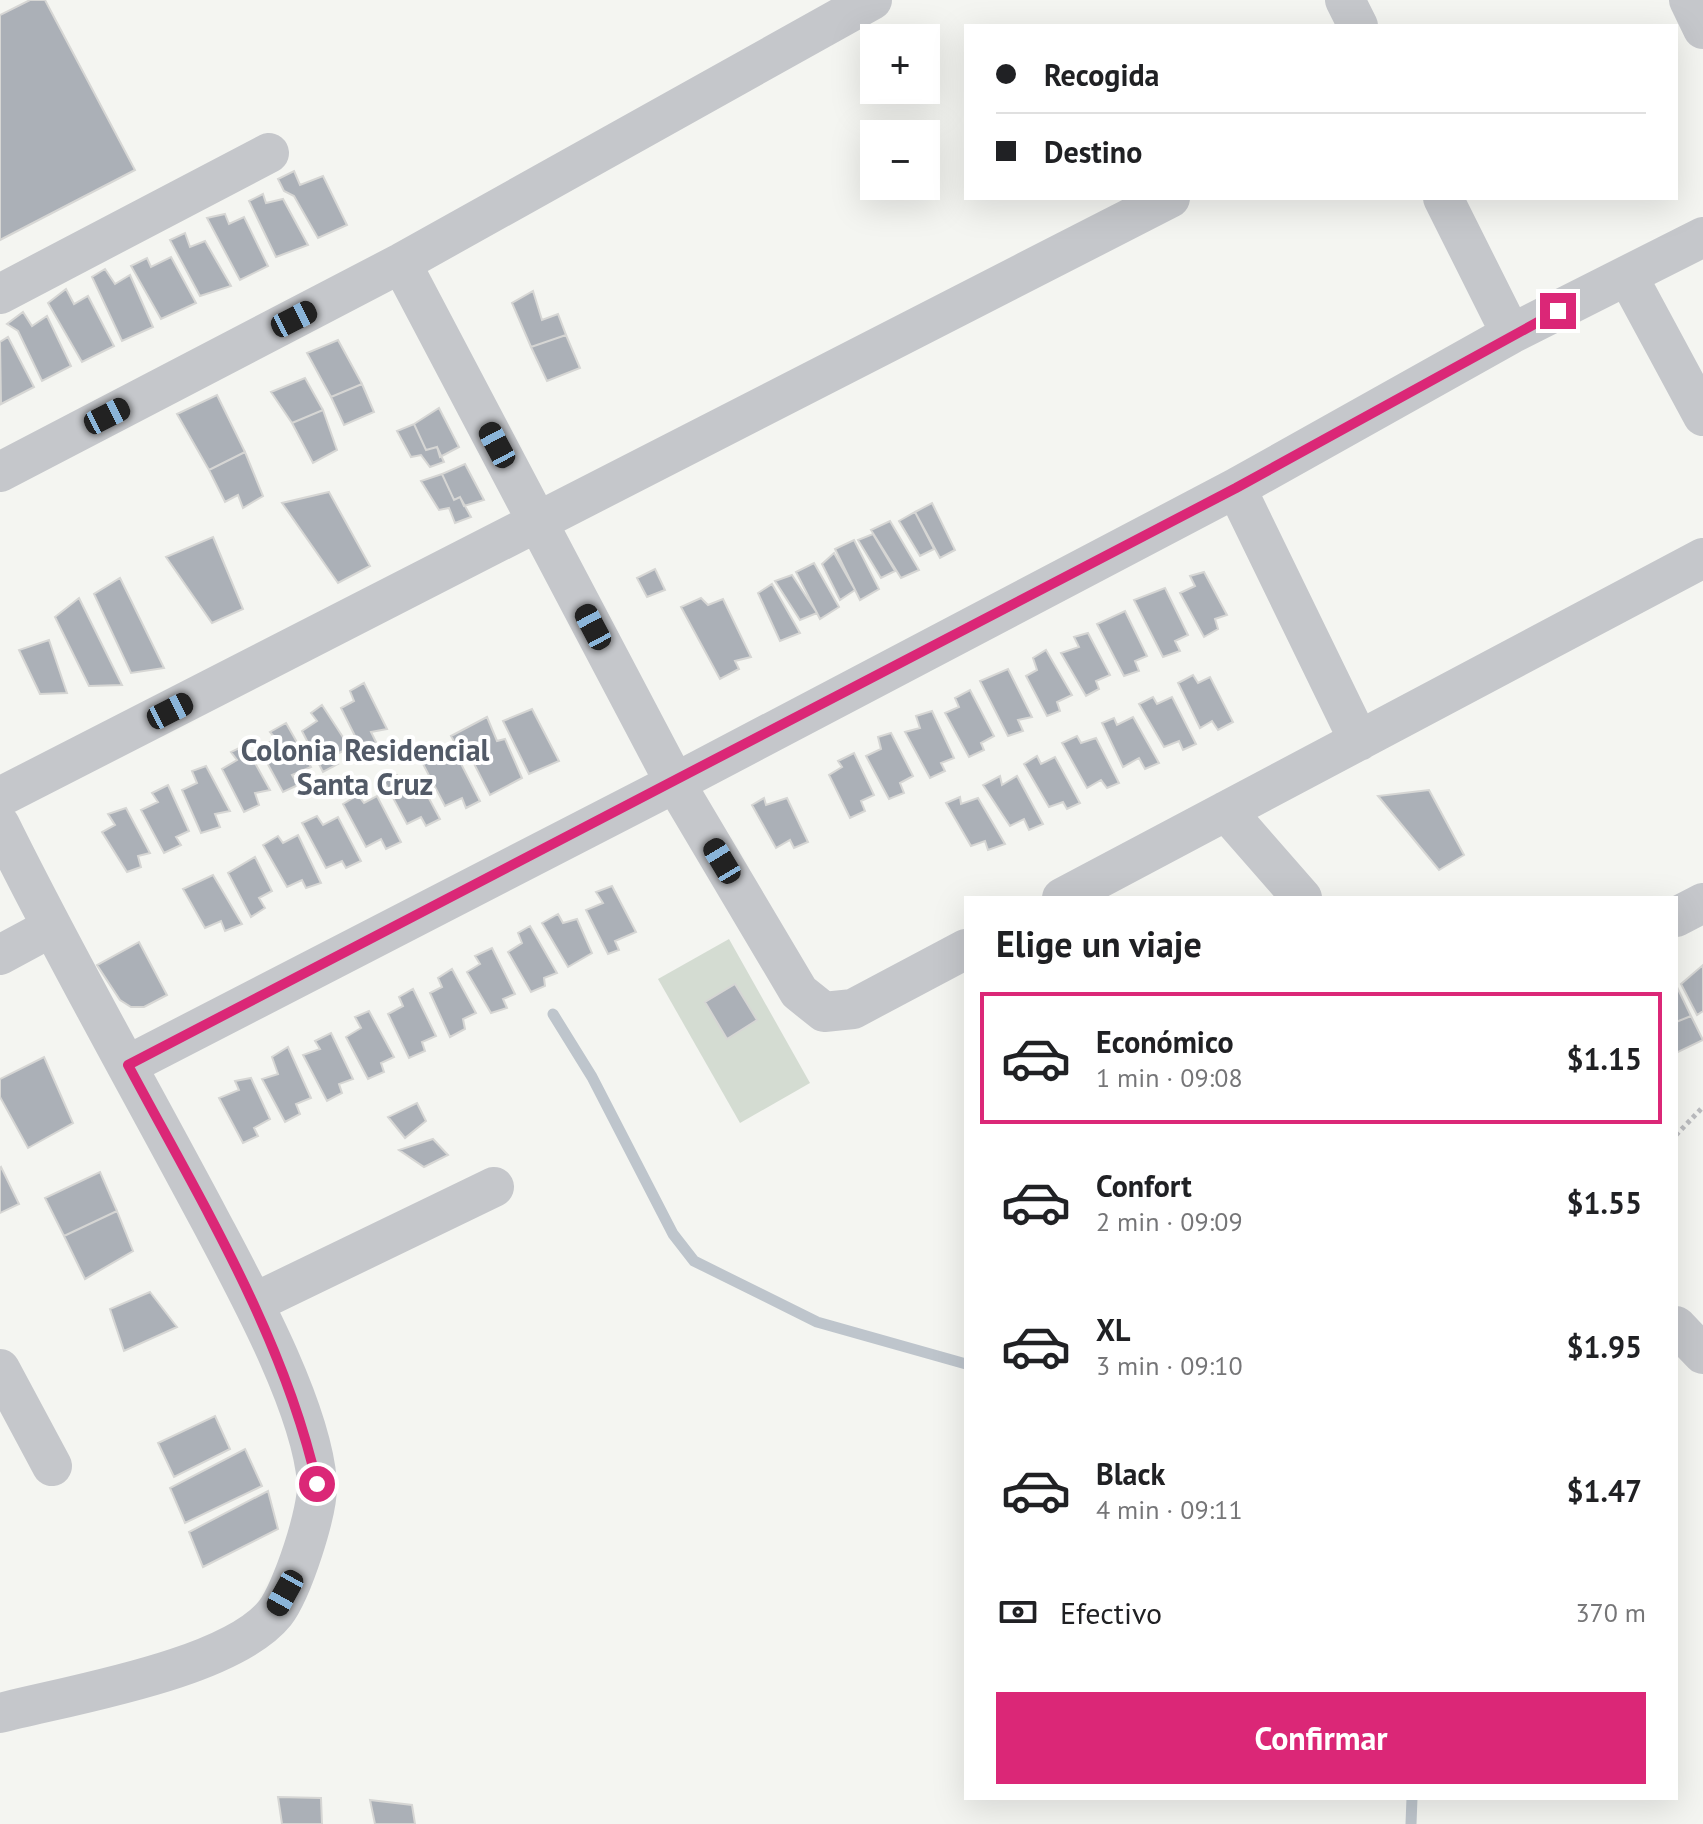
<!DOCTYPE html>
<html lang="es">
<head>
<meta charset="utf-8">
<style>
	body { margin:0; font-family:"PT Sans",sans-serif; background:#f6f6f6; color:#202124; height:100vh; display:flex; flex-direction:column; font-size:30px; white-space:nowrap }
	* { box-sizing:border-box; margin:0 }
	p { font-size:26px; color:#757577 }
	.icon { flex:none; width:44px; height:44px; fill:none; stroke:currentColor; stroke-width:2; stroke-linecap:round; stroke-linejoin:round }
	.map { position:relative; flex:1; overflow:hidden }
	.sheet { position:absolute; left:964px; top:896px; width:714px; height:904px; display:flex; flex-direction:column; background:#fff; border-radius:0px; box-shadow:0 8px 32px #0002 }
	.sheet>* { flex:none }
	.hud { position:absolute; left:964px; top:24px; width:714px; height:176px; border-radius:0px; box-shadow:0 8px 32px #0002; display:grid; align-content:center; height:176px; padding:0 32px; background:#fff }
	.buttons { position:absolute; left:860px; top:24px; display:grid; gap:16px }
	.buttons a { display:grid; place-items:center; width:80px; height:80px; border-radius:0px; background:#fff; box-shadow:0 8px 32px #0002; font-size:40px }
	.end { position:absolute; width:36px; height:36px; margin:-18px; border:10px solid #db2777; background:#fff; box-shadow:0 0 0 4px #fff }
	.from { border-radius:50% }
	.car { position:absolute; width:24px; height:48px; margin:-24px -12px; border-radius:10px; box-shadow:0 0 6px 2px #0007; background:linear-gradient(#222 24%,#8ab4d8 0 40%,#222 0 76%,#8ab4d8 0 86%,#222 0) }
	.hud b { display:flex; align-items:center; gap:28px; height:76px; font-size:30px }
	.hud b+b { border-top:2px solid #e0e0e0 }
	.hud i { width:20px; height:20px; background:#202124 }
	ul { padding:0; list-style:none }
	li { display:flex; align-items:center; gap:24px; height:132px; margin:0 16px 12px; padding:0 16px; border:4px solid transparent; border-radius:0px }
	li div { flex:1 }
	li b { display:block; font-size:30px }
	li em { font-style:normal; font-weight:700 }
	li.current { border-color:#db2777 }
	li>.icon { width:72px; height:72px; stroke-width:1.5 }
	h2 { padding:0 32px; font-size:36px; line-height:96px }
	.pay { display:flex; align-items:center; gap:20px; height:88px; padding:0 32px; font-size:30px }
	.pay p { margin-inline-start:auto }
	.button { display:flex; gap:16px; margin-top:auto; padding:16px 32px }
	.button a { flex:1; height:92px; border-radius:0px; background:#db2777; color:#fff; font-size:32px; font-weight:700; line-height:92px; text-align:center }
	.map>svg:first-child { display:block }
	.green { fill:#d4dcd2 }
	.lines { fill:none; stroke-linecap:round; stroke-linejoin:round }
	.stream { stroke:#bec5cc; stroke-width:11 }
	.building { fill:#abb0b7; stroke:#d6d6d4; stroke-width:2 }
	.path { stroke:#bcbdc0; stroke-width:5; stroke-dasharray:4 4; stroke-linecap:butt }
	.minor { stroke:#c5c7cb; stroke-width:40 }
	.route { stroke:#db2777; stroke-width:10 }
	.labels { text-anchor:middle; stroke-width:8; stroke-linejoin:round; paint-order:stroke }
	.neighbourhood-label { font-size:30px; font-weight:bold; fill:#525a67; stroke:#fff }
</style>
</head>
<body>
<div class="map">
<svg width="1703" height="1824" viewBox="0 0 1703 1824">
	<rect width="100%" height="100%" fill="#f4f5f1"/>
	<!-- green -->
	<path class="green" d="M729 939 810 1083 740 1123 658 979Z"/>
	<g class="lines">
		<!-- stream -->
		<path class="stream" d="M553 1014 592 1077 673 1234 694 1261 817 1322 966 1364
			M1411 1824 1412 1798"/>
	</g>
	<!-- building -->
	<path class="building" d="M30 0H45L135 170 0 240V15Z
		M294 171 300 185 323 176 347 225 318 238 294 196 284 191 278 179Z
		M263 194 266 203 283 199 308 245 276 257 249 201Z
		M225 214 229 224 244 217 268 266 240 280 207 218Z
		M185 233 190 247 205 241 231 286 200 296 170 240Z
		M171 257 196 303 161 319 131 266 147 258 151 267Z
		M105 269 115 284 130 275 153 327 122 341 92 277Z
		M66 289 74 304 88 296 114 346 82 362 48 303Z
		M533 291 542 320 558 314 566 335 531 347 512 303Z
		M23 312 32 326 47 316 71 366 42 381 18 331 7 324Z
		M566 335 580 368 547 381 531 347Z
		M8 337 34 387 1 404 0 342Z
		M338 340 362 384 331 397 307 353Z
		M305 378 323 410 292 423 271 392Z
		M362 384 374 412 344 425 331 397Z
		M217 395 245 452 209 470 177 414Z
		M439 408 459 447 440 457 437 447 426 450 414 424Z
		M323 410 337 450 313 463 292 423Z
		M414 424 426 450 437 447 444 462 430 467 421 455 411 457 397 431Z
		M245 452 263 496 243 508 238 495 225 502 209 470Z
		M465 464 484 500 464 506 460 497 454 500 442 474Z
		M442 474 454 500 460 497 471 517 455 523 449 508 439 510 421 481Z
		M329 492 370 566 338 583 282 503Z
		M932 503 955 550 940 558 915 512Z
		M915 512 934 549 920 556 899 521Z
		M890 521 919 570 901 578 871 530Z
		M873 534 895 571 881 578 858 540Z
		M213 537 243 609 212 623 166 557Z
		M854 540 879 589 860 600 835 549Z
		M834 553 855 590 840 600 822 564Z
		M814 563 839 607 820 619 796 572Z
		M655 569 665 590 647 597 637 578Z
		M1204 572 1227 615 1215 619 1218 629 1204 637 1180 593 1195 586 1190 576Z
		M792 575 817 613 800 620 775 581Z
		M120 578 164 668 131 673 94 594Z
		M772 584 800 633 780 641 758 593Z
		M1165 588 1188 635 1175 641 1180 651 1163 657 1134 600Z
		M79 598 122 685 89 686 55 617Z
		M701 598 708 605 723 599 751 657 735 661 739 669 720 679 681 607Z
		M1125 611 1147 656 1135 661 1139 671 1124 676 1097 624Z
		M1088 633 1110 675 1096 681 1099 689 1086 696 1061 653 1079 647 1074 637Z
		M49 640 67 693 40 694 19 650Z
		M1046 650 1072 695 1057 702 1060 711 1047 716 1026 676 1037 670 1033 658Z
		M1008 669 1032 717 1018 720 1023 731 1008 736 980 681Z
		M1193 675 1198 683 1210 677 1233 722 1218 730 1212 721 1200 728 1178 683Z
		M364 683 387 729 371 732 377 744 362 750 341 708 354 701 350 691Z
		M970 690 994 736 981 743 984 750 969 757 945 713 959 707 955 698Z
		M1153 697 1157 704 1172 697 1196 744 1183 750 1179 741 1164 747 1139 704Z
		M322 705 350 748 332 756 338 764 323 772 302 731 317 721 311 713Z
		M532 709 559 761 529 774 503 721Z
		M932 711 954 758 941 763 945 771 930 778 905 732 920 728 916 716Z
		M487 717 497 741 505 739 522 778 490 795 467 750 461 753 451 736Z
		M1133 717 1159 763 1145 769 1139 758 1123 767 1102 723 1114 718 1117 725Z
		M286 723 311 767 292 775 298 785 283 792 259 748 276 739 270 732Z
		M891 733 913 776 900 783 904 793 889 799 866 756 881 749 878 737Z
		M1077 736 1081 743 1096 738 1119 783 1107 788 1101 780 1087 788 1062 743Z
		M245 745 270 790 255 793 259 805 244 812 222 769 237 760 231 752Z
		M854 753 874 795 861 801 865 811 850 818 829 775 842 767 838 761Z
		M437 754 442 762 456 754 480 801 466 808 462 798 445 806 422 762Z
		M1037 756 1041 764 1055 757 1080 803 1067 809 1063 802 1049 807 1024 764Z
		M206 766 230 811 215 814 220 827 201 833 182 790 197 783 192 771Z
		M397 775 403 782 417 776 440 819 426 826 421 817 407 824 384 781Z
		M1000 776 1002 785 1017 776 1043 824 1029 830 1024 819 1010 826 983 785Z
		M168 785 189 831 176 837 181 845 164 853 141 810 158 802 152 793Z
		M1429 790 1464 855 1439 870 1378 796Z
		M358 795 364 803 377 796 401 842 386 849 381 839 366 847 343 804Z
		M960 797 961 804 978 798 1005 844 988 850 985 841 971 846 946 803Z
		M764 798 766 805 787 798 808 842 794 848 790 840 776 848 752 805Z
		M126 808 150 853 138 856 141 867 127 872 102 832 115 825 108 814Z
		M317 816 323 825 338 817 361 861 346 868 342 861 326 868 302 823Z
		M298 835 321 883 306 888 302 880 287 887 263 845 278 836 283 843Z
		M255 857 272 891 259 898 265 908 251 917 228 873Z
		M213 875 242 924 225 931 221 921 205 928 183 889Z
		M612 886 636 932 615 941 619 950 608 954 586 910 603 903 596 892Z
		M558 914 563 923 577 919 592 953 568 967 542 923Z
		M530 926 557 973 544 978 545 986 531 992 508 952 522 943 518 933Z
		M139 942 167 995 144 1007H131L120 1000 97 965Z
		M492 948 515 994 503 999 507 1008 491 1013 467 972 480 964 475 956Z
		M1703 965V1011L1697 1015 1681 984Z
		M452 969 476 1013 463 1019 465 1029 450 1037 430 993 442 987 438 978Z
		M735 984 757 1020 727 1039 705 1002Z
		M1676 985 1691 1016 1676 1022Z
		M413 989 436 1036 422 1042 425 1051 409 1058 388 1014 403 1006 399 997Z
		M369 1011 394 1057 381 1063 384 1072 368 1079 346 1037 361 1028 355 1017Z
		M1691 1016 1703 1040 1676 1053V1022Z
		M331 1033 353 1079 339 1084 342 1093 327 1101 303 1055 320 1049 315 1041Z
		M288 1047 311 1098 296 1104 300 1114 285 1122 262 1079 278 1074 272 1057Z
		M44 1057 73 1123 28 1148 0 1097V1079Z
		M251 1078 270 1119 254 1128 258 1136 243 1143 219 1098 239 1090 235 1081Z
		M417 1103 426 1121 405 1138 388 1117Z
		M433 1139 448 1155 424 1167 399 1150Z
		M1 1167 19 1204 0 1213V1168Z
		M100 1172 117 1211 64 1236 45 1198Z
		M117 1211 133 1251 85 1279 64 1236Z
		M150 1292 177 1327 124 1351 110 1309Z
		M215 1416 230 1449 174 1477 158 1443Z
		M245 1449 262 1486 185 1523 170 1488Z
		M268 1491 278 1529 203 1567 189 1532Z
		M278 1797 321 1798 322 1824H282Z
		M370 1800 412 1805 415 1824H375Z"/>
	<g class="lines">
		<!-- path -->
		<path class="path" d="M1676 1135 1703 1107"/>
		<!-- minor -->
		<path class="minor" d="M1345 0 1358 26
			M1689 0 1703 29
			M1443 198 1511 334
			M401 263 675 783 799 992 824 1012 853 1009 966 949
			M1628 277 1703 416
			M0 294 269 153
			M0 472 401 263 872 0
			M1236 488 1359 741
			M0 797 1170 198
			M1226 811 1302 898
			M0 825C66 959 140 1088 210 1220 246 1288 311 1406 317 1482 319 1510 292 1591 275 1613 230 1669 70 1695 0 1713
			M1062 898 1703 558
			M1676 917 1703 903
			M0 955 50 928
			M128 1065 675 783 1236 488 1511 334 1703 237
			M254 1303 494 1187
			M1676 1326 1703 1354
			M0 1369 52 1466"/>
	</g>
	<g class="lines">
		<!-- route -->
		<path class="route" d="M317 1484C283 1334 200 1200 128 1065L1236 488 1558 311"/>
	</g>
	<g class="labels">
		<!-- neighbourhood labels -->
		<g class="neighbourhood-label">
			<text x="365" y="761">Colonia Residencial<tspan x="365" dy="34">Santa Cruz</tspan></text>
		</g>
	</g>
</svg>
<div class="buttons">
<a>+</a>
<a>−</a>
</div>
<i class="end from" style="left:317px;top:1484px"></i>
<i class="end" style="left:1558px;top:311px"></i>
<i class="car" style="left:294px;top:319px;rotate:63deg"></i>
<i class="car" style="left:107px;top:416px;rotate:63deg"></i>
<i class="car" style="left:497px;top:445px;rotate:332deg"></i>
<i class="car" style="left:593px;top:627px;rotate:332deg"></i>
<i class="car" style="left:170px;top:711px;rotate:63deg"></i>
<i class="car" style="left:722px;top:861px;rotate:329deg"></i>
<i class="car" style="left:285px;top:1593px;rotate:209deg"></i>
<div class="hud">
<b><i class="from"></i>Recogida</b>
<b><i></i>Destino</b>
</div>
<section class="sheet">
<h2>Elige un viaje</h2>
<ul>
<li class="current"><svg class="icon" aria-label="car" viewBox="0 0 24 24"><path d="M5 17H2v-5l4-1 3-4h7l3 4 3 1v5h-3M9 17h6M6 11h13"/><circle cx="7" cy="17" r="2"/><circle cx="17" cy="17" r="2"/></svg><div><b>Económico</b><p>1 min · 09:08</p></div><em>$1.15</em></li>
<li><svg class="icon" aria-label="car" viewBox="0 0 24 24"><path d="M5 17H2v-5l4-1 3-4h7l3 4 3 1v5h-3M9 17h6M6 11h13"/><circle cx="7" cy="17" r="2"/><circle cx="17" cy="17" r="2"/></svg><div><b>Confort</b><p>2 min · 09:09</p></div><em>$1.55</em></li>
<li><svg class="icon" aria-label="car" viewBox="0 0 24 24"><path d="M5 17H2v-5l4-1 3-4h7l3 4 3 1v5h-3M9 17h6M6 11h13"/><circle cx="7" cy="17" r="2"/><circle cx="17" cy="17" r="2"/></svg><div><b>XL</b><p>3 min · 09:10</p></div><em>$1.95</em></li>
<li><svg class="icon" aria-label="car" viewBox="0 0 24 24"><path d="M5 17H2v-5l4-1 3-4h7l3 4 3 1v5h-3M9 17h6M6 11h13"/><circle cx="7" cy="17" r="2"/><circle cx="17" cy="17" r="2"/></svg><div><b>Black</b><p>4 min · 09:11</p></div><em>$1.47</em></li>
</ul>
<div class="pay"><svg class="icon" aria-label="cash" viewBox="0 0 24 24"><path d="M3 7h18v10H3z"/><circle cx="12" cy="12" r="2"/></svg>Efectivo<p>370 m</p></div>
<div class="button"><a>Confirmar</a></div>
</section>
</div>
</body>
</html>
